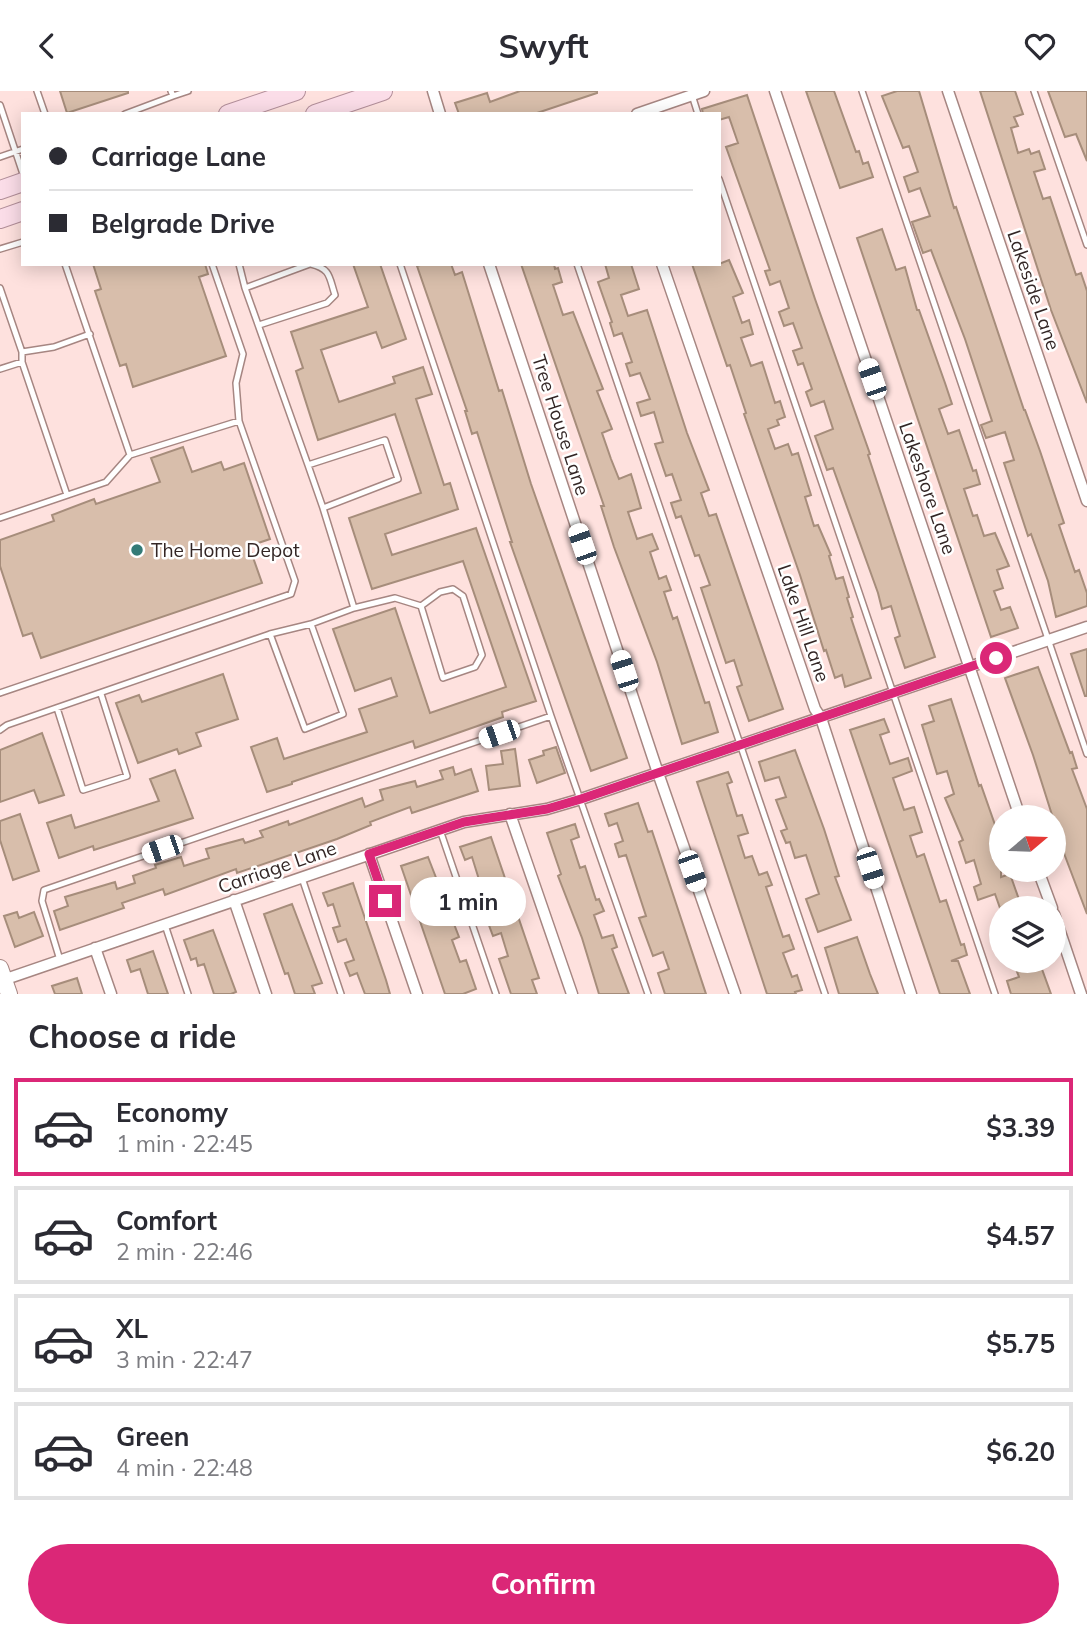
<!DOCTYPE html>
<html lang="en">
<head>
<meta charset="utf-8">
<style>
	body { margin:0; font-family:Mulish,sans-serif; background:#f7f7f7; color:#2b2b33; height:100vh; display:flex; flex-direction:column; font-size:26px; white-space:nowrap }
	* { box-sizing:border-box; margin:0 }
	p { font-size:23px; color:#7c7c81 }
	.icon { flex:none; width:38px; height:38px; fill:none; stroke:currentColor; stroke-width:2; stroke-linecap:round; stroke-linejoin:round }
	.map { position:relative; height:903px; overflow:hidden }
	.sheet { display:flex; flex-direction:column; background:#fff; flex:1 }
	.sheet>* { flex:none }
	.banner { position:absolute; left:21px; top:21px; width:700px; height:154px; border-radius:0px; box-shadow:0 4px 18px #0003; display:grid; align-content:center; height:154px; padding:0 28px; background:#fff }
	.needle { width:46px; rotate:71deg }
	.controls { position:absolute; left:989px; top:714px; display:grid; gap:14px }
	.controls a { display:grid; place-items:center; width:77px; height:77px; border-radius:50%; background:#fff; box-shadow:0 4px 18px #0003; font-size:35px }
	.end { position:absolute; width:32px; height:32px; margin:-16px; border:9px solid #db2777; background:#fff; box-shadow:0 0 0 4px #fff }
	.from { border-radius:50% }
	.bubble { position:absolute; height:49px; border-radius:24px; background:#fff; box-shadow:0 4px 18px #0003; font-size:23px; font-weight:700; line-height:49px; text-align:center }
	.car { position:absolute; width:21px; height:42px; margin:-21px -10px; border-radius:9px; box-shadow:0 0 5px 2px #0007; background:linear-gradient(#fff 24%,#345 0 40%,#fff 0 76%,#345 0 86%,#fff 0) }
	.banner b { display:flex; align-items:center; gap:24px; height:66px; font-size:26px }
	.banner b+b { border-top:2px solid #e1e1e2 }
	.banner i { width:18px; height:18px; background:#2b2b33 }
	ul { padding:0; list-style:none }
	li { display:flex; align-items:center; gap:21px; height:98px; margin:0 14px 10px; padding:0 14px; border:4px solid #e1e1e2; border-radius:0px }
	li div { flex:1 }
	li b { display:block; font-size:26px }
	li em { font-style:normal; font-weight:700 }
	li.selected { border-color:#db2777 }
	li>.icon { width:63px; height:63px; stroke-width:1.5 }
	h2 { padding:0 28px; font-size:32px; line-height:84px }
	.action { display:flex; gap:14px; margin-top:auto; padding:14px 28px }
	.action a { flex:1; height:80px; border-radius:42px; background:#db2777; color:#fff; font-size:28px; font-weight:700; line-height:80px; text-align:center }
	header { display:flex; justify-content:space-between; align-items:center; height:91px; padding:0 28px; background:#fff; font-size:32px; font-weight:700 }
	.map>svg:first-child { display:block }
	.building { fill:#d8beab; stroke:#a68d7b; stroke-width:2 }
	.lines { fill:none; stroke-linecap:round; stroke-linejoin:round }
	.lane-casing { stroke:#a68682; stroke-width:8 }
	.street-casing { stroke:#a68682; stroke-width:13 }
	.secondary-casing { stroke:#a68682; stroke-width:18 }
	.primary-casing { stroke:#b38f9a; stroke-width:20 }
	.lane { stroke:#fff; stroke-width:5 }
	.street { stroke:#fff; stroke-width:10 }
	.secondary { stroke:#fff; stroke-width:16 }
	.primary { stroke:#fbdde8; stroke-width:18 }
	.route { stroke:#db2777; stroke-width:9 }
	.poi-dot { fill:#337b77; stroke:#fff; stroke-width:2.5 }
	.labels { text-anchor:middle; stroke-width:5; stroke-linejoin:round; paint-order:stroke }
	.street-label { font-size:19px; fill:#332625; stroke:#fff }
	.poi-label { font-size:19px; fill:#332625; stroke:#fff; text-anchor:start }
</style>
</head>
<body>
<header><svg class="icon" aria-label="back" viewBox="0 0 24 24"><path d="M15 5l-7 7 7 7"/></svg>Swyft<svg class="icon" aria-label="heart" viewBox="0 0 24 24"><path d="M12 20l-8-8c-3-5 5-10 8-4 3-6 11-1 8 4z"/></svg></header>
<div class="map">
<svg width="1087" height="903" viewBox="0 0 1087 903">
	<rect width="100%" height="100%" fill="#fee1de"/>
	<!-- building -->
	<path class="building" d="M60 0H128V2L67 22Z
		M520 0H597V2L534 23H459L455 12 487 2 490 11Z
		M806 0H834L856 61 859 60 863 73 868 71 873 86 840 97Z
		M897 0H919L954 117 956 116 1024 319H1025L1040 360 1064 432 1059 434 1075 481 1079 479 1087 502V515L1056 526 1048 490 1031 443 1028 445 1004 372 1014 369 1005 341 986 347 981 334 992 330 965 248 931 159 923 162 912 131 930 125 920 97 909 101 904 86 918 81 909 55 903 57 882 5Z
		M980 0H1015L1023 23 1014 26 1018 35 1011 37 1018 62 1029 58 1031 63 1039 60 1045 78 1034 81 1043 108 1050 106 1076 184 1081 182 1087 200V312L1051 219Z
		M1048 0H1087V70L1076 43 1065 46Z
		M747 4 815 208 870 363 868 364 935 566 905 577 895 547 900 545 891 515 882 518 878 502 833 377 827 379 815 345 833 338 824 310 811 315 806 301 812 298 803 272 798 274 793 260 802 257 793 232 784 235 779 221 789 217 780 190 770 194 765 180 770 179 726 56 738 52 729 26 719 29V23H703L702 18Z
		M882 138 896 179 905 176 917 219H919L945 292 952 313 939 318 948 343 959 339 973 380 976 379 980 393 964 398 973 425 977 424 984 445 995 442 1009 475 997 479 1003 497 994 500 1001 519 1010 516 1018 537 991 546 857 147Z
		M729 169 743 202 733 206 742 232 749 229 753 243 741 247 751 275 762 271 775 312 780 310 785 326 777 329 779 334 768 338 775 358 788 353 792 364 798 362 811 404 805 406 814 435 818 434 831 464 829 465 836 488 843 486 849 506 847 507 853 526 851 527 871 587 845 596 842 584 835 587 826 559 824 560 800 484 744 323 746 322 730 274 727 275 692 173H719Z
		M93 173H205L208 183 199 186 226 265 133 296 126 273 120 275 95 200 101 198Z
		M353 173H380L406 248 382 257 376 241 321 259 339 311 395 292 393 286 423 276 432 303 416 308 444 394 450 392 458 418 385 443 392 464 476 437 536 610 502 621 503 626 415 657 413 650 292 691V693L267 701 251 656 277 647 284 668 367 641 359 618 397 605 391 587 355 600 333 538 395 517 430 622 506 596 463 470 372 498 349 427 421 402 395 323 318 349 296 280 303 277 291 241 368 216Z
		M423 173H451L455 184 462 181 499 300 502 299 531 393 627 667 591 680 510 451H512L477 341 472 343 465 320H467L417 175Z
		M521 173H554L555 178 558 177 562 191 553 194 563 224 573 221 603 298 597 300 612 338 602 342 611 368 619 388 631 383 635 396 641 417 628 421 637 448 652 443 658 458 650 461 659 488 666 485 671 499 664 501 673 528 677 526 705 612 709 611 718 641 682 653 657 571 614 456 601 415H604Z
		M605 173H631L639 198 621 204 628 225 647 219 687 342 709 399 701 402 709 425 716 423 783 618 749 630 737 596 742 594 734 569 726 572 701 497 710 494 699 464 695 465 681 425 676 427 671 412 681 409 672 383 666 385 655 353 663 351 654 321 641 325 637 312 650 308 640 282 630 285 626 273 632 271 622 242 614 245 610 232 612 231 598 191 609 187Z
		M183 356 192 381 221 371 224 379 244 372 270 448 249 455 262 492 41 567 32 542 23 545 0 475V449L54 430 52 424 94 408 96 413 160 391 151 367Z
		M1087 558V605H1085L1071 563Z
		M1038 576 1070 662 1072 661 1077 677 1072 678 1087 718V823L1065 765 1033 664 1005 587Z
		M223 583 238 628 196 642 201 655 179 663 177 658 138 672 116 612 139 604 142 611Z
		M951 608 979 695 981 694 1001 751V786L1010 783 1022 817H1000L995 803 978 809 974 796 981 793 974 769 966 772 959 751 963 749 945 707 954 703 947 680 937 683 922 634 934 630 929 615Z
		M884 628 889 641 880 644 890 673 908 667 912 680 893 687 904 719 914 716 922 741 910 745 917 766 924 763 940 811 946 809 961 854 964 853 967 864 951 870H958L970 903H940L850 639Z
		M42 642 64 704 39 712 34 699 0 711V659Z
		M556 656 565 682 537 692 529 669 544 664 543 660Z
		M515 658 520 695 489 699 486 675 503 673 501 660Z
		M795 659 824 738 839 785 835 786 851 829 818 841 806 808 819 803 806 764 795 767 790 751 786 752 781 740 787 738 776 709 786 706 779 686 765 690 759 671Z
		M453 676 455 684 471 678 478 700 412 722 410 716 370 731 371 734 337 748 237 782 236 778 165 804 163 798 122 812 124 817 60 839 54 820 68 815 65 806 115 791 117 798 135 792 133 785 156 777 155 774 181 766 184 775 209 767 206 758 243 748 245 752 263 746 260 740 288 730 289 734 362 707 365 716 383 709 380 699 415 690 417 696 443 688 440 680Z
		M175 679 193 727 94 759 93 755 59 767 47 732 71 724 75 737 159 710 150 688Z
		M728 681 732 691 727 693 737 725 742 724 748 742 738 745 745 767 752 765 759 784 767 781 772 794 766 796 783 846 789 844 794 858 783 862 792 886 797 884 802 899 795 901 796 903H767L697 691Z
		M638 712 648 741 652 740 706 903H665L658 882 669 878 663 861 653 865 639 827 646 825 626 764 619 766 615 753 623 750 617 732 609 735 605 723Z
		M20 723 39 780 13 789 0 749V730Z
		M575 733 579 746 571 749 580 777 585 775 596 809 599 808 604 820 594 824 602 847 613 844 617 856 612 858 629 903H599L582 847 558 785 561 783 547 742Z
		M491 746 539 887 532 889 537 903H511L499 868 508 865 501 842 493 845 475 797 481 795 472 766 465 769 460 756Z
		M428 766 459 846 452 849 460 871 466 869 476 898 463 903H445L401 775Z
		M353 792 386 889 390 903H365L357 882 350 885 345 872 354 869 346 848 338 851 333 837 340 835 333 813 328 815 323 802Z
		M292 813 322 892 312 895 315 903H295L288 882 285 883 264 823Z
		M17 821 19 827 34 821 43 845 15 856 4 825Z
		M213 839 236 901 231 903H214L204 873 198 875 196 867 191 869 184 849Z
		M857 846 870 883 878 903H839L825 857Z
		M153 860 168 903H148L140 878 131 881 127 869Z
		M1013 870H1039L1051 903H1011L1007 890 1019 886Z
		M77 887 82 903H55L52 895Z"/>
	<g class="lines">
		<!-- lane casing -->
		<g class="lane-casing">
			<path id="lane" d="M37 0 45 23
				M171 0 173 5 188 0
				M862 0 1087 663
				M1034 0 1087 154
				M692 4 698 23
				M0 14 23 83
				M125 23 173 5
				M0 66 23 58
				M719 88 995 903
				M0 158 23 151
				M65 173 130 364
				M212 173 243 263 236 292 239 330
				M239 173 245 197
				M310 173 245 197 308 374 385 349 398 388 323 417 354 517 395 507 421 515
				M400 173 551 625 648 903
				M577 173 825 903
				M0 197 22 261V271
				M259 234 327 212 335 204C329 186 331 178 311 173
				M22 261 54 256 90 243
				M0 278 22 271 67 404
				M308 374 323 417
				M0 427 106 391 130 364 239 330 295 490 291 503 0 602
				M453 498 463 505 482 564 475 576 443 587 421 515 440 501Z
				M270 543 311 533
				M57 617 83 699 127 685 101 603
				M0 639 7 634 270 543 305 638 343 623 311 533 354 517
				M440 739 496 903
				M302 787 341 903
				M165 834 188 903
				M60 869 42 810 44 799 551 625"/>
		</g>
		<!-- street casing -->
		<g class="street-casing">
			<path id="street" d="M433 0 440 23
				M775 0 1020 726
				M948 0 1087 410
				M637 23 704 0
				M489 173 658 682 735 903
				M662 173 815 618 821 627 911 903
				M510 723 572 903
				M369 763 417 903
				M1038 779 1052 817
				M234 809 266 903
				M1054 823 1081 903
				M95 857 111 903
				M0 890 464 731 547 718 581 708 1087 536"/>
		</g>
		<!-- secondary casing -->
		<g class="secondary-casing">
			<path id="secondary" d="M0 877 9 903"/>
		</g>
		<!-- primary casing -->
		<g class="primary-casing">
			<path id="primary" d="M228 23 296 0
				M315 23 383 0
				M0 99 23 91
				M0 128 23 120"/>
		</g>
		<!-- lane -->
		<use href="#lane" class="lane"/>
		<!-- street -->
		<use href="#street" class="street"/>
		<!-- secondary -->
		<use href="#secondary" class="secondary"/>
		<!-- primary -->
		<use href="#primary" class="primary"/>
	</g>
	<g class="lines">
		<!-- route -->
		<path class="route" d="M385 810 369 763 464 731 547 718 581 708 996 567"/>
	</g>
	<!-- markers -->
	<circle class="poi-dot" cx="137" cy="459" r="7"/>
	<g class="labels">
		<!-- street labels -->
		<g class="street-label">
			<text transform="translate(1034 199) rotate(71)" y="7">Lakeside Lane</text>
			<text transform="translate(561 334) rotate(72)" y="7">Tree House Lane</text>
			<text transform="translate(928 397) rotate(71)" y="7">Lakeshore Lane</text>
			<text transform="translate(804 532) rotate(71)" y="7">Lake Hill Lane</text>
			<text transform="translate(277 776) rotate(-19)" y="7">Carriage Lane</text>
		</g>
		<!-- poi labels -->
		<g class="poi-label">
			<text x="151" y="466">The Home Depot</text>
		</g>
	</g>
</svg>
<div class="controls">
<a><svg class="needle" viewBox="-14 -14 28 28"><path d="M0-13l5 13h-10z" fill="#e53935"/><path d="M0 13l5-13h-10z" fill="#7c7c81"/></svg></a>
<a><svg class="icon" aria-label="layers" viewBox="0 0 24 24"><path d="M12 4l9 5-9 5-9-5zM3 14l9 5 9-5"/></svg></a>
</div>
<i class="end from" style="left:996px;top:567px"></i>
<i class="end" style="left:385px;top:810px"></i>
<div class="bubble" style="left:410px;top:786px;width:116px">1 min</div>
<i class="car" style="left:872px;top:288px;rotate:341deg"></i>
<i class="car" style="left:582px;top:453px;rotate:341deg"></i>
<i class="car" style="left:624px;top:580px;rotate:342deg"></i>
<i class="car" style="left:499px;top:643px;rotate:251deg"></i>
<i class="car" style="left:162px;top:758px;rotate:251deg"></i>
<i class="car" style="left:870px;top:777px;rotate:162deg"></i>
<i class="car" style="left:692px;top:780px;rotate:161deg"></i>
<div class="banner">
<b><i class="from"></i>Carriage Lane</b>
<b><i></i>Belgrade Drive</b>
</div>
</div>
<section class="sheet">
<h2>Choose a ride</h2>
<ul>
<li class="selected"><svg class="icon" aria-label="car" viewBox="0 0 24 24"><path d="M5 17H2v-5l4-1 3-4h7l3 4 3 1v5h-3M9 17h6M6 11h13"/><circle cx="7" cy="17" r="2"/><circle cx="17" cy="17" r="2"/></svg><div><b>Economy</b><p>1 min · 22:45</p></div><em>$3.39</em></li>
<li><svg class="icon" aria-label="car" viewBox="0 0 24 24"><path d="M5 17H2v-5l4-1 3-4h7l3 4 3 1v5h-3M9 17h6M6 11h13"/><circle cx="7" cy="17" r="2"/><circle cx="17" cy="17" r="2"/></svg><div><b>Comfort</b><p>2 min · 22:46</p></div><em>$4.57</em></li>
<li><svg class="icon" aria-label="car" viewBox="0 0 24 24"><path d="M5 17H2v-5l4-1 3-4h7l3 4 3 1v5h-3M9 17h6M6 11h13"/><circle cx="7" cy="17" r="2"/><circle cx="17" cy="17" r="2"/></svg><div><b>XL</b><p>3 min · 22:47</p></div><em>$5.75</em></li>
<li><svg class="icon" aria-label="car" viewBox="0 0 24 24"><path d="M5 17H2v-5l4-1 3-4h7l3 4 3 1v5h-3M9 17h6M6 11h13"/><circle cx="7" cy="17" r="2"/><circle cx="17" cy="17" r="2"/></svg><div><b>Green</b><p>4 min · 22:48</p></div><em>$6.20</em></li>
</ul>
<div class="action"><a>Confirm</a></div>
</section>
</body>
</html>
